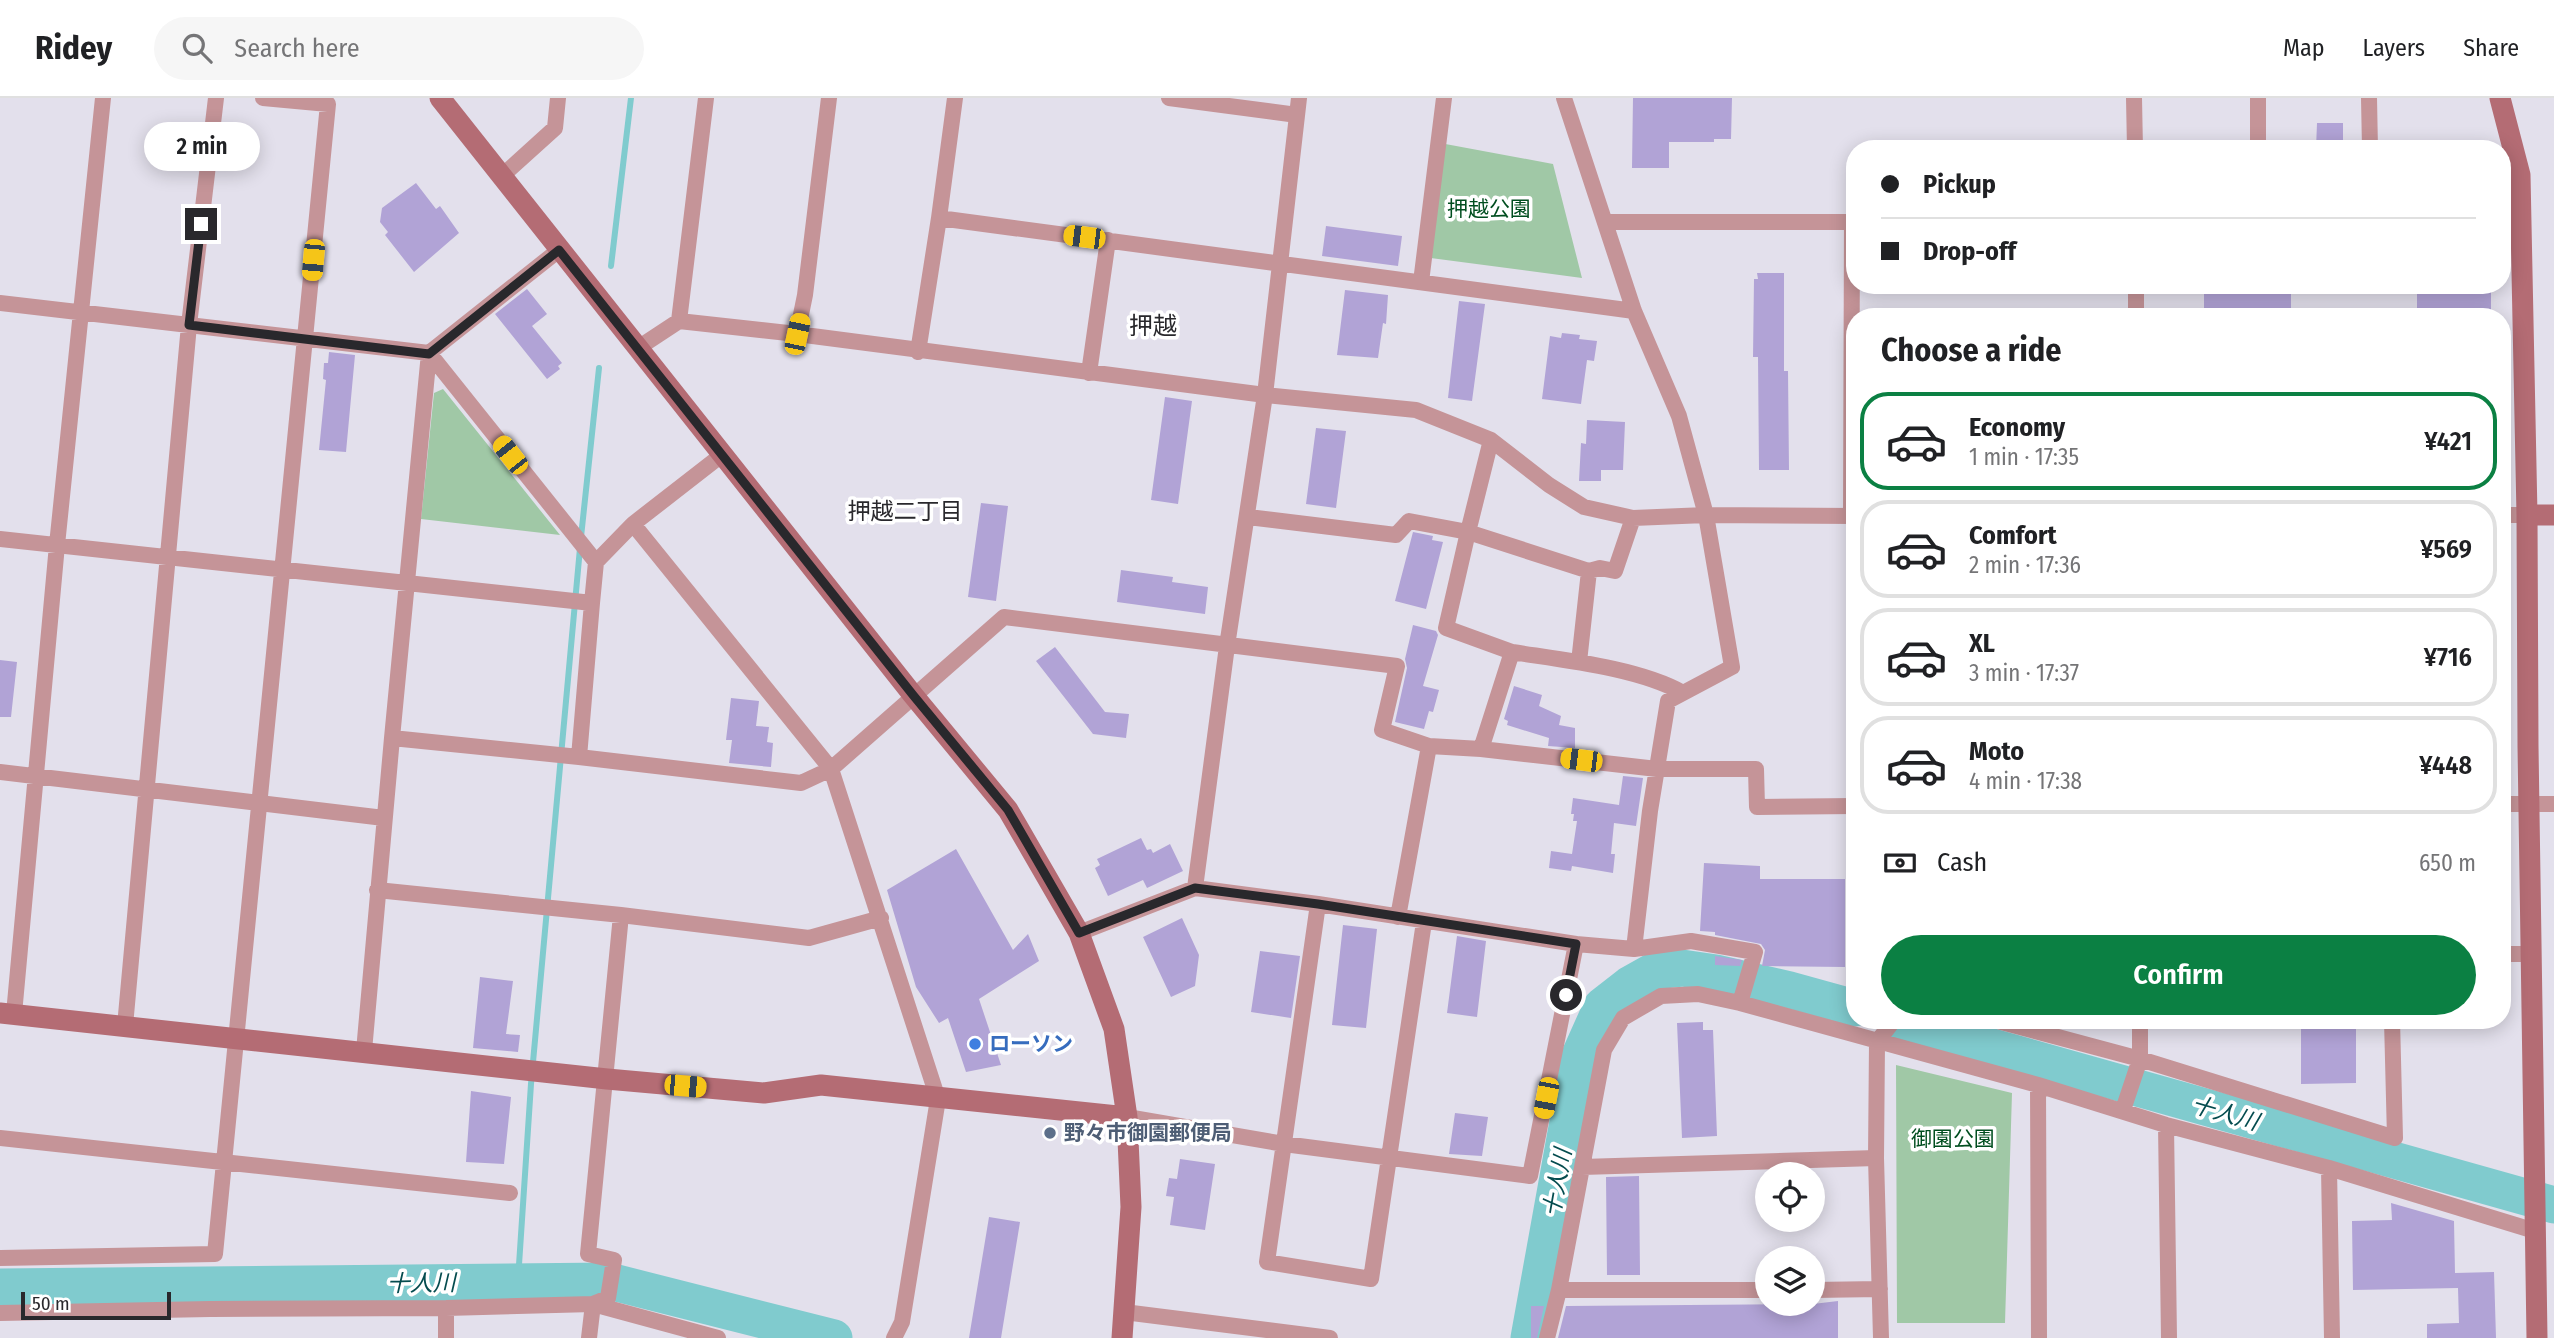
<!DOCTYPE html>
<html lang="en">
<head>
<meta charset="utf-8">
<style>
	body { margin:0; font-family:"Fira Sans Condensed","Noto Sans JP",sans-serif; background:#f6f6f6; color:#202124; height:100vh; display:flex; flex-direction:column; font-size:26px; white-space:nowrap }
	* { box-sizing:border-box; margin:0 }
	p { font-size:23px; color:#757577 }
	.icon { flex:none; width:38px; height:38px; fill:none; stroke:currentColor; stroke-width:2; stroke-linecap:round; stroke-linejoin:round }
	.map { position:relative; flex:1; overflow:hidden }
	.side { position:absolute; left:1846px; top:210px; width:665px; height:721px; display:flex; flex-direction:column; background:#fff; border-radius:28px; box-shadow:0 4px 18px #0003 }
	.side>* { flex:none }
	.top-card { position:absolute; left:1846px; top:42px; width:665px; height:154px; border-radius:28px; box-shadow:0 4px 18px #0003; display:grid; align-content:center; height:154px; padding:0 35px; background:#fff }
	.tools { position:absolute; left:1755px; top:1064px; display:grid; gap:14px }
	.tools a { display:grid; place-items:center; width:70px; height:70px; border-radius:50%; background:#fff; box-shadow:0 4px 18px #0003; font-size:35px }
	.scale { position:absolute; left:21px; bottom:18px; width:150px; box-sizing:border-box; padding-left:7px; border:4px solid #29282c; border-top:0; font-size:19px; line-height:24px; white-space:nowrap; color:#29282c; -webkit-text-stroke:5px #fff; paint-order:stroke }
	.end { position:absolute; width:32px; height:32px; margin:-16px; border:9px solid #29282c; background:#fff; box-shadow:0 0 0 4px #fff }
	.from { border-radius:50% }
	.bubble { position:absolute; height:49px; border-radius:24px; background:#fff; box-shadow:0 4px 18px #0003; font-size:23px; font-weight:600; line-height:49px; text-align:center }
	.car { position:absolute; width:21px; height:42px; margin:-21px -10px; border-radius:9px; box-shadow:0 0 5px 2px #0007; background:linear-gradient(#f5c518 24%,#345 0 40%,#f5c518 0 76%,#345 0 86%,#f5c518 0) }
	.top-card b { display:flex; align-items:center; gap:24px; height:66px; font-size:26px }
	.top-card b+b { border-top:2px solid #e0e0e0 }
	.top-card i { width:18px; height:18px; background:#202124 }
	ul { padding:0; list-style:none }
	li { display:flex; align-items:center; gap:21px; height:98px; margin:0 14px 10px; padding:0 21px; border:4px solid #e0e0e0; border-radius:28px }
	li div { flex:1 }
	li b { display:block; font-size:26px }
	li em { font-style:normal; font-weight:600 }
	li.on { border-color:#0b8043 }
	li>.icon { width:63px; height:63px; stroke-width:1.5 }
	h2 { padding:0 35px; font-size:32px; line-height:84px }
	.pay { display:flex; align-items:center; gap:18px; height:77px; padding:0 35px; font-size:26px }
	.pay p { margin-inline-start:auto }
	.primary-button { display:flex; gap:14px; margin-top:auto; padding:14px 35px }
	.primary-button a { flex:1; height:80px; border-radius:42px; background:#0b8043; color:#fff; font-size:28px; font-weight:600; line-height:80px; text-align:center }
	header { display:flex; align-items:center; gap:42px; box-sizing:border-box; height:98px; padding:0 35px; background:#fff; border-bottom:2px solid #e0e0e0 }
	header strong { font-size:33px }
	nav { display:flex; gap:38px; margin-inline-start:auto; font-size:24px }
	.search { width:490px; height:63px; background:#f6f6f6; display:flex; align-items:center; gap:18px; box-sizing:border-box; padding:0 24px; border-radius:38px; color:#757577; font-size:26px }
	.map>svg:first-child { display:block }
	.green { fill:#a0c8a6 }
	.lines { fill:none; stroke-linecap:round; stroke-linejoin:round }
	.stream { stroke:#80cbce; stroke-width:6 }
	.river { stroke:#80cbce; stroke-width:37 }
	.building { fill:#b1a3d6 }
	.street { stroke:#c59498; stroke-width:16 }
	.secondary { stroke:#b46c74; stroke-width:21 }
	.route { stroke:#29282c; stroke-width:9 }
	.shop-dot { fill:#3f7fe0; stroke:#fff; stroke-width:2.5 }
	.service-dot { fill:#5c6f8a; stroke:#fff; stroke-width:2.5 }
	.labels { text-anchor:middle; stroke-width:7; stroke-linejoin:round; paint-order:stroke }
	.park-label { font-size:21px; fill:#004e1f; stroke:#fff }
	.shop-label { font-size:21px; font-weight:bold; fill:#366cbe; stroke:#fff; text-anchor:start }
	.service-label { font-size:21px; font-weight:bold; fill:#4e5e75; stroke:#fff; text-anchor:start }
	.neighbourhood-label { font-size:23px; fill:#29282c; stroke:#fff }
	.water-label { font-size:23px; font-style:italic; fill:#054c4f; stroke:#fff }
	.quarter-label { font-size:24px; fill:#29282c; stroke:#fff }
</style>
</head>
<body>
<header>
<strong>Ridey</strong>
<div class="search"><svg class="icon" aria-label="search" viewBox="0 0 24 24"><circle cx="10" cy="10" r="6"/><path d="M15 15l6 6"/></svg>Search here</div>
<nav><a>Map</a><a>Layers</a><a>Share</a></nav>
</header>
<div class="map">
<svg width="2554" height="1240" viewBox="0 0 2554 1240">
	<rect width="100%" height="100%" fill="#e3e0ec"/>
	<!-- green -->
	<path class="green" d="M1440 45 1553 66 1582 180 1423 159Z
		M443 291 560 437 421 421 434 295Z
		M1896 967 2012 995 2005 1225H1897Z"/>
	<g class="lines">
		<!-- stream -->
		<path class="stream" d="M611 168 631 0
			M581 439 599 270
			M518 1182 531 986 580 450"/>
		<!-- river -->
		<path class="river" d="M1896 922 2554 1107
			M0 1189 609 1183 834 1240
			M1529 1240 1580 957 1602 908 1629 887 1654 873 1682 870 1716 875 1790 892 1855 910"/>
	</g>
	<!-- building -->
	<path class="building" d="M1633 0H1732L1731 41H1714V44H1669V70H1632Z
		M2317 25H2343V51H2316Z
		M416 85 436 111 440 108 459 135 414 174 385 137 388 134 380 124 382 110Z
		M1326 128 1402 138 1398 168 1322 158Z
		M1757 175H1784V273H1788L1789 372H1759L1758 259H1753L1754 181H1758Z
		M2204 187H2291V219H2204Z
		M2417 187H2491V219H2417Z
		M527 191 547 216 532 228 562 265 558 268 560 271 547 281 495 216Z
		M1345 192 1388 197 1386 226 1383 225 1378 260 1337 257Z
		M1459 203 1485 206 1472 303 1448 300Z
		M1562 235 1580 237 1579 241 1597 243 1594 263 1587 262 1581 306 1542 301 1550 238 1561 240Z
		M329 254 355 257 346 354 319 352 326 282 323 281 324 265H328Z
		M1165 299 1192 303 1178 406 1151 402Z
		M1587 322 1625 324 1623 372H1601V383H1579L1581 345 1586 346Z
		M1316 330 1346 333 1336 410 1306 406Z
		M981 405 1008 408 996 503 968 499Z
		M1413 434 1433 438 1432 442 1443 444 1426 511 1395 503Z
		M1121 472 1173 479 1172 484 1208 489 1205 516 1117 504Z
		M1413 527 1436 533 1438 537 1423 588 1439 592 1433 614 1429 613 1424 631 1395 624 1407 570 1405 561Z
		M1055 549 1105 614 1129 616 1126 640 1093 636 1036 563Z
		M0 562 17 564 11 619H0Z
		M1514 588 1542 597 1539 608 1561 618 1559 627 1575 630V650L1548 648 1549 640 1507 627 1508 623 1504 621Z
		M731 600 759 603 756 628 769 629 767 644 773 645 771 669 729 665 732 642H726Z
		M1623 678 1643 680 1636 728 1614 725 1611 756H1615L1613 775 1572 768 1571 773 1549 770 1551 753 1572 756 1577 723H1573L1574 716H1571L1573 700 1619 707Z
		M1141 740 1147 752 1151 751 1153 755 1170 746 1183 773 1147 790 1143 782 1108 798 1095 770 1100 767 1097 761Z
		M956 751 1013 852 1028 836 1039 863 979 901 1001 967 966 974 948 920 939 925 916 889 887 792Z
		M1704 765 1760 768V781H1845V869L1762 868 1765 852 1761 846 1715 837V834L1700 833Z
		M1182 820 1199 857 1195 888 1171 899 1143 839Z
		M1343 827 1377 831 1366 930 1332 927Z
		M1457 838 1486 843 1477 919 1447 915Z
		M1260 853 1300 858 1291 920 1251 914Z
		M1715 858 1742 862 1740 868 1715 867Z
		M480 879 513 883 506 936 520 937 518 954 473 950Z
		M2301 922H2356V985L2301 986Z
		M1703 924V932H1713L1717 1038 1682 1040 1677 925Z
		M471 993 511 999 504 1066 466 1064Z
		M1455 1015 1488 1019 1482 1058 1449 1056Z
		M1180 1061 1215 1066 1205 1132 1170 1127 1174 1099 1166 1098 1169 1080 1177 1081Z
		M1639 1078 1640 1177H1607L1606 1079Z
		M2391 1105 2454 1123 2455 1175 2494 1174 2496 1240H2427V1226L2459 1225 2458 1190 2353 1192 2352 1123 2392 1122Z
		M989 1119 1020 1124 1001 1240H969Z
		M1838 1203V1240H1558L1566 1208 1813 1206Z
		M1531 1208H1544L1537 1240H1531Z"/>
	<g class="lines">
		<!-- street -->
		<path class="street" d="M1169 0 1297 17
			M1564 0 1634 213 1679 318 1706 417 1732 569 1668 603 1650 713 1634 851
			M2134 0 2135 51
			M2258 0V51
			M2369 0 2370 51
			M502 78 555 30 558 0
			M939 120 955 0
			M1606 124H1855
			M1421 184 1444 0
			M0 205 429 255 559 152
			M2136 219V187
			M679 223 706 0
			M797 236 805 197 829 0
			M638 250 679 223 797 236 1265 297 1416 312 1491 342 1549 387 1584 409 1633 420 1706 417 1855 418
			M918 254 939 120 1634 213
			M429 255 596 464 633 426
			M1089 275 1108 142
			M723 356 633 426 831 671 1004 519 1397 568 1382 632 1429 648 1481 651 1512 554 1446 530 1468 434 1589 473 1600 470 1615 473 1633 420
			M2502 417H2527
			M1851 418 1852 124
			M1248 419 1396 437 1409 423 1468 434 1491 342
			M0 441 592 505 579 659 392 640 364 953
			M592 505 596 464
			M1512 554C1563 562 1639 570 1683 595
			M1579 564 1589 473
			M392 640 429 255
			M1481 651 1657 671H1756L1757 709 1855 708
			M579 659 801 685 831 671 938 1001 902 1224 894 1240
			M0 674 384 720
			M2502 706H2554
			M1195 790 1318 806 1576 846
			M377 792 621 817 809 840 881 820
			M1318 806 1267 1164 1371 1181 1424 824
			M1398 819 1429 648
			M1079 835 1195 790 1227 548 1265 297 1299 0
			M2502 856H2531
			M14 916 57 447 103 0
			M1994 922 2140 961 2395 1040 2392 922
			M125 928 189 227 216 0
			M2038 987 2039 1240
			M2123 1012 2140 961V922
			M1127 1019 1284 1046 1530 1078 1576 846 1634 851 1691 843 1755 854 1740 905
			M2166 1027 2169 1240
			M0 1040 510 1095
			M1582 1069 1876 1060
			M2329 1070 2332 1240
			M0 1160 215 1156 328 6 263 0
			M1559 1192H1768
			M1813 1192 1880 1191
			M1124 1214 1330 1240
			M0 1215 210 1211 446 1210 593 1206 718 1240
			M446 1240V1210
			M589 1240 593 1206 608 1200 614 1162 588 1156 621 817
			M1547 1240 1559 1192 1604 952 1623 920 1661 898 1698 896 1740 905 2038 987 2166 1027 2329 1070 2535 1133
			M1881 1240 1876 1060 1877 944 1894 922"/>
		<!-- secondary -->
		<path class="secondary" d="M440 0 913 597 1008 712 1079 835 1114 931 1127 1019 1131 1109 1122 1240
			M2500 0 2520 77 2527 417 2528 648 2537 1240
			M2527 417H2554
			M0 915 607 981 764 995 821 987 1127 1019"/>
	</g>
	<g class="lines">
		<!-- route -->
		<path class="route" d="M201 126 189 227 429 256 559 152 913 597 1008 712 1079 835 1195 790 1318 806 1576 846 1566 897"/>
	</g>
	<!-- markers -->
	<circle class="shop-dot" cx="975" cy="946" r="7"/>
	<circle class="service-dot" cx="1050" cy="1035" r="7"/>
	<g class="labels">
		<!-- park labels -->
		<g class="park-label">
			<text x="1489" y="118">押越公園</text>
			<text x="1953" y="1048">御園公園</text>
		</g>
		<!-- shop labels -->
		<g class="shop-label">
			<text x="989" y="953">ローソン</text>
		</g>
		<!-- service labels -->
		<g class="service-label">
			<text x="1064" y="1042">野々市御園郵便局</text>
		</g>
		<!-- neighbourhood labels -->
		<g class="neighbourhood-label">
			<text x="905" y="421">押越二丁目</text>
		</g>
		<!-- water labels -->
		<g class="water-label">
			<text transform="translate(2225 1015) rotate(16)" y="8">十人川</text>
			<text transform="translate(1557 1085) rotate(-80)" y="8">十人川</text>
			<text transform="translate(421 1185) rotate(-1)" y="8">十人川</text>
		</g>
		<!-- quarter labels -->
		<g class="quarter-label">
			<text x="1153" y="236">押越</text>
		</g>
	</g>
</svg>
<div class="tools">
<a><svg class="icon" aria-label="locate" viewBox="0 0 24 24"><circle cx="12" cy="12" r="6"/><path d="M12 2v4M12 18v4M2 12h4M18 12h4"/></svg></a>
<a><svg class="icon" aria-label="layers" viewBox="0 0 24 24"><path d="M12 4l9 5-9 5-9-5zM3 14l9 5 9-5"/></svg></a>
</div>
<div class="scale">50 m</div>
<i class="end from" style="left:1566px;top:897px"></i>
<i class="end" style="left:201px;top:126px"></i>
<div class="bubble" style="left:144px;top:24px;width:116px">2 min</div>
<i class="car" style="left:1084px;top:139px;rotate:277deg"></i>
<i class="car" style="left:313px;top:162px;rotate:185deg"></i>
<i class="car" style="left:797px;top:236px;rotate:12deg"></i>
<i class="car" style="left:510px;top:357px;rotate:322deg"></i>
<i class="car" style="left:1581px;top:662px;rotate:277deg"></i>
<i class="car" style="left:685px;top:988px;rotate:95deg"></i>
<i class="car" style="left:1546px;top:1000px;rotate:191deg"></i>
<div class="top-card">
<b><i class="from"></i>Pickup</b>
<b><i></i>Drop-off</b>
</div>
<section class="side">
<h2>Choose a ride</h2>
<ul>
<li class="on"><svg class="icon" aria-label="car" viewBox="0 0 24 24"><path d="M5 17H2v-5l4-1 3-4h7l3 4 3 1v5h-3M9 17h6M6 11h13"/><circle cx="7" cy="17" r="2"/><circle cx="17" cy="17" r="2"/></svg><div><b>Economy</b><p>1 min · 17:35</p></div><em>¥421</em></li>
<li><svg class="icon" aria-label="car" viewBox="0 0 24 24"><path d="M5 17H2v-5l4-1 3-4h7l3 4 3 1v5h-3M9 17h6M6 11h13"/><circle cx="7" cy="17" r="2"/><circle cx="17" cy="17" r="2"/></svg><div><b>Comfort</b><p>2 min · 17:36</p></div><em>¥569</em></li>
<li><svg class="icon" aria-label="car" viewBox="0 0 24 24"><path d="M5 17H2v-5l4-1 3-4h7l3 4 3 1v5h-3M9 17h6M6 11h13"/><circle cx="7" cy="17" r="2"/><circle cx="17" cy="17" r="2"/></svg><div><b>XL</b><p>3 min · 17:37</p></div><em>¥716</em></li>
<li><svg class="icon" aria-label="car" viewBox="0 0 24 24"><path d="M5 17H2v-5l4-1 3-4h7l3 4 3 1v5h-3M9 17h6M6 11h13"/><circle cx="7" cy="17" r="2"/><circle cx="17" cy="17" r="2"/></svg><div><b>Moto</b><p>4 min · 17:38</p></div><em>¥448</em></li>
</ul>
<div class="pay"><svg class="icon" aria-label="cash" viewBox="0 0 24 24"><path d="M3 7h18v10H3z"/><circle cx="12" cy="12" r="2"/></svg>Cash<p>650 m</p></div>
<div class="primary-button"><a>Confirm</a></div>
</section>
</div>
</body>
</html>
